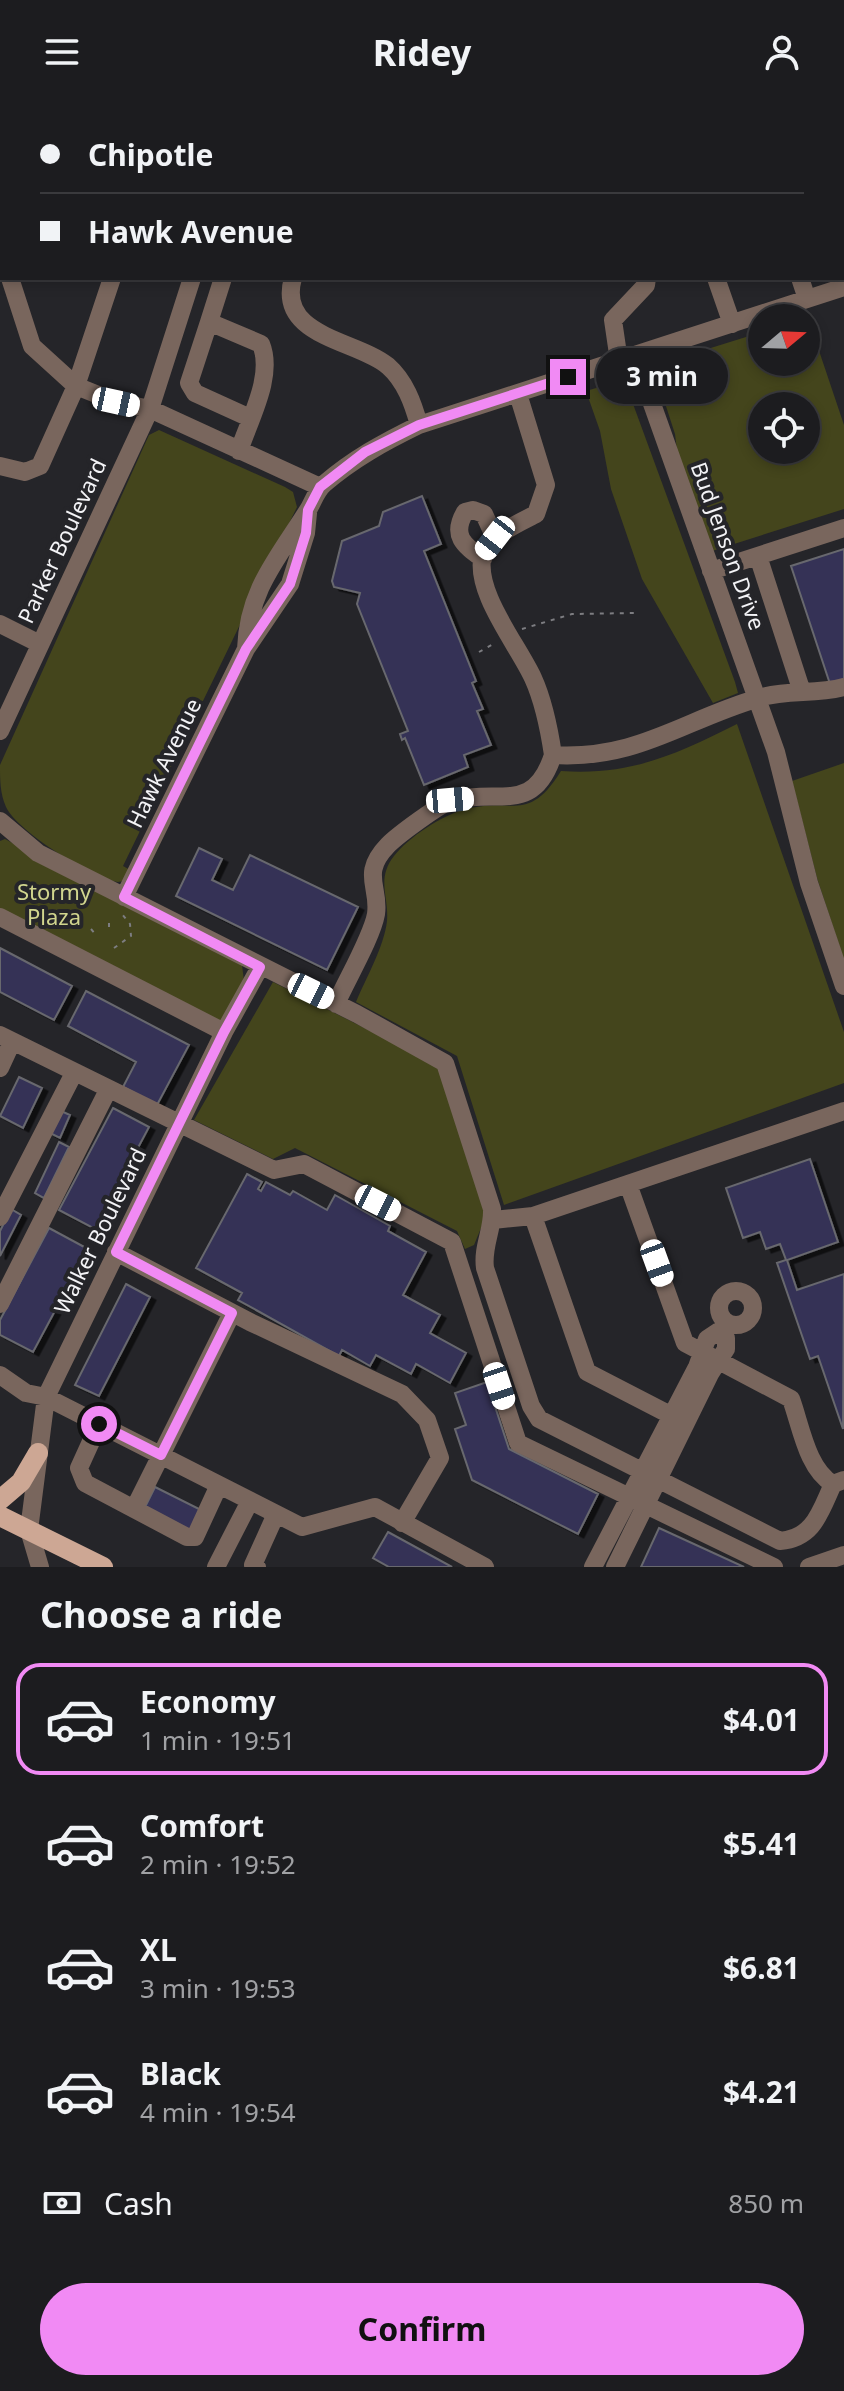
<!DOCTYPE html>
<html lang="en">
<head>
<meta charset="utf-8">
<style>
	body { margin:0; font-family:"Noto Sans",sans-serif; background:#252528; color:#f1f3f6; height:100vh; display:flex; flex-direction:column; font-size:30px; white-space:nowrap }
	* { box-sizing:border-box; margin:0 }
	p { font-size:26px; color:#a0a1a4 }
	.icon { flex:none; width:44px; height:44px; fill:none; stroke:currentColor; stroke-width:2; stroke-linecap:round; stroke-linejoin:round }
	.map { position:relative; height:1463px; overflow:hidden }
	.side { display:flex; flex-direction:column; background:#1c1c1f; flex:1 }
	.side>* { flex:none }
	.top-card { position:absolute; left:0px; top:0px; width:844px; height:176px; box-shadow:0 4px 12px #0003,0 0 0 2px #3a3a3d; display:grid; align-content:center; height:176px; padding:0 40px; background:#1c1c1f }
	.needle { width:52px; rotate:71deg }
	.buttons { position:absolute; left:748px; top:200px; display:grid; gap:16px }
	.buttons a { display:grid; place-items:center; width:72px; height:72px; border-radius:50%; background:#1c1c1f; box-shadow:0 4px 12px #0003,0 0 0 2px #3a3a3d; font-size:40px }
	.end { position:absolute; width:36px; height:36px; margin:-18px; border:10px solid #f18af4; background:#111; box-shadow:0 0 0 4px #111 }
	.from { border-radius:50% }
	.bubble { position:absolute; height:56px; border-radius:28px; background:#1c1c1f; box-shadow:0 4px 12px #0003,0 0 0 2px #3a3a3d; font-size:26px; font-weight:700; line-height:56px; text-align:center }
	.car { position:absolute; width:24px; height:48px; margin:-24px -12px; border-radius:10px; box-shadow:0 0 6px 2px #0007; background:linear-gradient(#fff 24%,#345 0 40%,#fff 0 76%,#345 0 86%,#fff 0) }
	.top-card b { display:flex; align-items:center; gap:28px; height:76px; font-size:30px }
	.top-card b+b { border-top:2px solid #3a3a3d }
	.top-card i { width:20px; height:20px; background:#f1f3f6 }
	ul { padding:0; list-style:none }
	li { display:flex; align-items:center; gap:24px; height:112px; margin:0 16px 12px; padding:0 24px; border:4px solid transparent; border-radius:24px }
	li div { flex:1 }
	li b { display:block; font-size:30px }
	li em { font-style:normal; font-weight:700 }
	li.on { border-color:#f18af4 }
	li>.icon { width:72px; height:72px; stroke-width:1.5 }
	h2 { padding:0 40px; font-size:36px; line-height:96px }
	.pay { display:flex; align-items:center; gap:20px; height:88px; padding:0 40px; font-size:30px }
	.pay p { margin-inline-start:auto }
	.button { display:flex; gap:16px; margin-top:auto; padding:16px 40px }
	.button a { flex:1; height:92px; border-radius:48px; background:#f18af4; color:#111; font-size:32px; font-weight:700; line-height:92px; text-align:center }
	header { display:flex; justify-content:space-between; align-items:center; height:104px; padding:0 40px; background:#1c1c1f; font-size:36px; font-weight:700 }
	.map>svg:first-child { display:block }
	.green { fill:#44451c; fill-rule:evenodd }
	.building { fill:#343357; stroke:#68686e; stroke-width:2; filter:url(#shadow) }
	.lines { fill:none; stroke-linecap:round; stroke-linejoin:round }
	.path { stroke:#7d7d81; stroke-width:2; stroke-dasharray:4 6; stroke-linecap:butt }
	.minor { stroke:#79665d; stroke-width:18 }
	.major { stroke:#cda794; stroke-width:20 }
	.route { stroke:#f18af4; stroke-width:10 }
	.labels { text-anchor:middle; stroke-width:8; stroke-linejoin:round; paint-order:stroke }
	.street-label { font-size:22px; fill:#f3f3f6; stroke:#252529 }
	.park-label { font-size:22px; fill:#d1d58e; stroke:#252529 }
</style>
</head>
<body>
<header><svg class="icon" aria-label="menu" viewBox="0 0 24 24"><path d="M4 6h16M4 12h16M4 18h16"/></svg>Ridey<svg class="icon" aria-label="person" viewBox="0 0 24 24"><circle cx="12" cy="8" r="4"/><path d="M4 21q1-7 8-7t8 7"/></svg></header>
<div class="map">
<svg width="844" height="1463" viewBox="0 0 844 1463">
	<defs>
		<filter id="shadow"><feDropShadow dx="5.5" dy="3.5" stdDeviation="0" flood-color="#0009"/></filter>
	</defs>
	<rect width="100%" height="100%" fill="#252529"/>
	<!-- green -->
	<path class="green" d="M808 214 844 321V405L712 447 679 362 675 330 653 262 762 228V258H806ZM762 302H806V346H762Z
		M620 277 629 289 735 578 738 589 713 599 642 475 611 385 600 327 586 287Z
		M159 326 285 383 293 388 297 403 123 762 130 766 123 777 118 778C92 774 17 727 6 703 0 689 0 676 0 661L149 331Z
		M737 620 844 928V979L504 1101 457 952 356 898C366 874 384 843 387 817 389 792 376 775 394 752 409 733 442 711 466 705 513 693 528 720 561 667 631 672 677 650 737 620Z
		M844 659V856L817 774 792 677Z
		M5 735 242 861 244 877 222 916 217 917 0 808V737Z
		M273 878 434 959 443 970 486 1112 474 1141 465 1145 457 1127 295 1044 273 1055 194 1016Z"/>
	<!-- building -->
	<path class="building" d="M270 0H518L269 2Z
		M422 392 441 440 424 447 476 577 472 579 483 605 477 607 491 641 464 651 468 663 424 681 405 634 402 636 400 630 408 627 357 500 360 489 334 483 332 477 342 437 379 422 383 408Z
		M844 445V575L830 580 791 462Z
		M199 744 222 755 212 776 233 786 250 751 358 803 327 866 176 792Z
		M0 844 72 882 54 916 0 888Z
		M86 887 189 941 157 1001 123 983 136 958 68 922Z
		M19 973 42 984 23 1024 0 1012Z
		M113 1004 149 1023 95 1125 59 1106Z
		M61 1007 70 1011 60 1034 50 1029Z
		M59 1038 69 1043 44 1094 35 1089Z
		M810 1055 838 1138 787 1156 797 1186 844 1170 843 1325 818 1252 810 1255 777 1159 786 1156 780 1140 766 1145 760 1128 743 1134 726 1084Z
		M247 1070 262 1078 258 1085 261 1087 266 1078 290 1091 293 1087 327 1106 335 1091 390 1122 388 1127 426 1148 403 1191 440 1211 430 1229 466 1249 450 1279 416 1260 411 1270 376 1251 370 1262 342 1246 339 1252 238 1196 242 1189 196 1164Z
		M11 1105 21 1111 0 1152V1127Z
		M49 1124 88 1145 33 1248 0 1231V1216Z
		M126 1180 150 1193 99 1292 75 1281Z
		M487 1278 509 1345 598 1390 578 1430 472 1376 455 1325 466 1321 455 1289Z
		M155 1383 201 1406 190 1428 144 1405Z
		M659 1424 744 1463H641Z
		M388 1428 452 1463H389L373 1454Z"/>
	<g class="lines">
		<!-- path -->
		<path class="path" d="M522 525 572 510 638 509
			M479 548 495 539
			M109 823V815
			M91 825 97 832
			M114 844 131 832 130 820 122 810"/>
		<!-- minor -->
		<path class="minor" d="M749 0 750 2
			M820 0 823 2
			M168 2 169 0
			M247 2V0
			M791 2 798 0
			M842 44 844 50
			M0 137 2 145
			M10 174 32 242 76 282 116 298 150 305 320 383
			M293 174C276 233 357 236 388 262 405 277 413 299 419 321
			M716 174 732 220
			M800 174 807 195
			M209 218 223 174
			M635 252 776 648 809 779 844 882
			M619 257 613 216 646 181 647 174
			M518 290 546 381 536 410C521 418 488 432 483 450 473 487 518 541 533 574 544 598 549 624 553 651
			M239 347C250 314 274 272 261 240L209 218 189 279 195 289 250 314
			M0 362 25 368 40 362 76 282 112 174
			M758 452 802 588
			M483 455C464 441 451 432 465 408L473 406 484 410 495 434
			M711 467 844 424
			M0 520 40 540
			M246 545C248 486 278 454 308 406 313 398 316 387 324 380 353 355 384 338 419 321L844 183
			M0 627 150 305 192 174
			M0 717 38 749 357 910 445 959 492 1105C493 1126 482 1143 485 1164L531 1302 539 1315 780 1437C814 1434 820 1408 833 1380L844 1376
			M124 793 246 545 290 480 306 429 308 409
			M0 813 224 928
			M336 900C346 877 372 833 376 810 380 782 360 770 388 741 398 731 441 699 453 696 501 685 534 710 553 651 638 656 683 616 759 594 788 585 815 591 844 583
			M0 931 274 1066 304 1060 452 1138 518 1339 774 1463
			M0 964 12 938
			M628 1080 685 1239 791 1295C801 1322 807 1365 833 1380
			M533 1112 587 1268 680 1316
			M0 1113 74 969
			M493 1116 533 1112 844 1007
			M116 1148 250 1218 402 1290 427 1316 440 1354 402 1419
			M719 1204a17 17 0 1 1 34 0a17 17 0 1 1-34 0Z
			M0 1200 108 986
			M0 1271 26 1289 46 1293 302 1423 375 1403 485 1463
			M99 1320 79 1364 85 1379 187 1433H195L219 1381
			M134 1405 232 1209
			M40 1463 29 1426 46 1293 224 928 260 863
			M216 1463 250 1397
			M257 1463 253 1461 276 1410
			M593 1463 697 1263 707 1235 719 1227 726 1234V1245L710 1270 615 1463
			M809 1463 844 1451"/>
		<!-- major -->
		<path class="major" d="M0 1396 21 1378 38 1349
			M0 1412 103 1463"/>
	</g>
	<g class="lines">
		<!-- route -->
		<path class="route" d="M99 1320 161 1351 232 1209 116 1148 224 928 260 863 124 793 246 545 290 480 306 429 308 406 320 383 365 348 419 321 568 273"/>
	</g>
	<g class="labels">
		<!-- street labels -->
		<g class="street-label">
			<text transform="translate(62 437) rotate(-65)" y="8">Parker Boulevard</text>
			<text transform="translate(728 442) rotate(70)" y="8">Bud Jenson Drive</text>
			<text transform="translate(164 659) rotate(-64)" y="8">Hawk Avenue</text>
			<text transform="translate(100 1127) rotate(-64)" y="8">Walker Boulevard</text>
		</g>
		<!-- park labels -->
		<g class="park-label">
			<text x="54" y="796">Stormy<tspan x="54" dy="25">Plaza</tspan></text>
		</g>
	</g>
</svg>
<div class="buttons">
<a><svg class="needle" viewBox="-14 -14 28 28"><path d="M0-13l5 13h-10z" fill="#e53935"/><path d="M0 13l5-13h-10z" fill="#a0a1a4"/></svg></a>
<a><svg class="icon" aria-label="locate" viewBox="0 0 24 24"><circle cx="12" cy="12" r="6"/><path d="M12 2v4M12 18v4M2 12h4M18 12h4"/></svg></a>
</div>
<i class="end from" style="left:99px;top:1320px"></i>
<i class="end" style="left:568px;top:273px"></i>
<div class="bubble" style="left:596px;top:244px;width:132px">3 min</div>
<i class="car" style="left:116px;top:298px;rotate:102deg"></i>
<i class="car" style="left:495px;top:434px;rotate:218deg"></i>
<i class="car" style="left:450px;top:696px;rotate:85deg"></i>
<i class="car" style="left:311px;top:887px;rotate:116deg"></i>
<i class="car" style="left:378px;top:1099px;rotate:117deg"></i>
<i class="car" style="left:657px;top:1159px;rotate:160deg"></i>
<i class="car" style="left:499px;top:1282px;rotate:162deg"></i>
<div class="top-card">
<b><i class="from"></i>Chipotle</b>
<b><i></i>Hawk Avenue</b>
</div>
</div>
<section class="side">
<h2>Choose a ride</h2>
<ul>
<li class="on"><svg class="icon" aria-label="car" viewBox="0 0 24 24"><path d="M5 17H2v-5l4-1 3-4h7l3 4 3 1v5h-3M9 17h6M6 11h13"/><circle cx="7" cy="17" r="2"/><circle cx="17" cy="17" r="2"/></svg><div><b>Economy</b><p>1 min · 19:51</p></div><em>$4.01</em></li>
<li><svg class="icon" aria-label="car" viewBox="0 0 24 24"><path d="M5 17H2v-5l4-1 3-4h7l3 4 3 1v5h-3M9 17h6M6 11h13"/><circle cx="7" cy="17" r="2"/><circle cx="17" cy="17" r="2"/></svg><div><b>Comfort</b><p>2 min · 19:52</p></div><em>$5.41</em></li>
<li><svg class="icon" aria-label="car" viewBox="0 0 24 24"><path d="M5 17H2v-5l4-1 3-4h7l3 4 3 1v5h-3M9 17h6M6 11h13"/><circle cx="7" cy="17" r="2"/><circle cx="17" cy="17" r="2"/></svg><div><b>XL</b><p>3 min · 19:53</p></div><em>$6.81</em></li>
<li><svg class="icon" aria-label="car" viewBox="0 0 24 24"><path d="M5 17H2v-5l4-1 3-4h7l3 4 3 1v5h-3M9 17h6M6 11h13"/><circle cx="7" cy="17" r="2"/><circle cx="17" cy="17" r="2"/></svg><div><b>Black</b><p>4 min · 19:54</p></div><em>$4.21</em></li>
</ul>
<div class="pay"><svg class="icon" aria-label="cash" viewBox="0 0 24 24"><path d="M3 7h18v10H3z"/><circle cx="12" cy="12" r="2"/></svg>Cash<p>850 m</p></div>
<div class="button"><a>Confirm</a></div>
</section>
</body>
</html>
